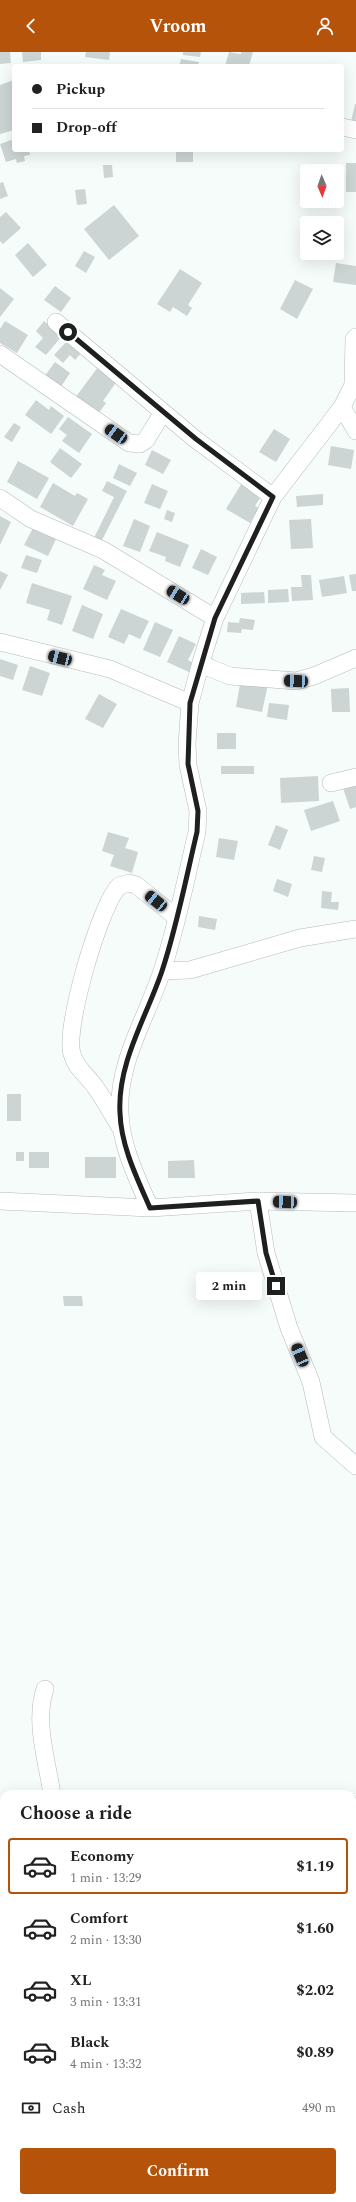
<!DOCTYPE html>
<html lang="en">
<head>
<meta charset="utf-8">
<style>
	body { margin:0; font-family:Spectral,serif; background:#f6f6f6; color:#222; height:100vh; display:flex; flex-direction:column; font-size:15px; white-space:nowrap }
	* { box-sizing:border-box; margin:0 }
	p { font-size:13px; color:#767676 }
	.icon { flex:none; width:22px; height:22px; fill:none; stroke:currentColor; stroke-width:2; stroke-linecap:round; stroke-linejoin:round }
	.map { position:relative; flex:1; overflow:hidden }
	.sheet { position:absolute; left:0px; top:1738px; width:356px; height:412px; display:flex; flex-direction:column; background:#fff; border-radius:12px 12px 0 0; box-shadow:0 4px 16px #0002 }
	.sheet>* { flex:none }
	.banner { position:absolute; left:12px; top:12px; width:332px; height:88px; border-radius:4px; box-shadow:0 4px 16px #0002; display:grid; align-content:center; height:88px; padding:0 20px; background:#fff }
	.needle { width:26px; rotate:178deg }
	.tools { position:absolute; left:300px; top:112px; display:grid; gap:8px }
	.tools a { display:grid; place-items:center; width:44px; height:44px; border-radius:4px; background:#fff; box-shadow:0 4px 16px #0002; font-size:20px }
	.end { position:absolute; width:18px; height:18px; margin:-9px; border:5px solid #1d201f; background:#fff; box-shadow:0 0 0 2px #fff }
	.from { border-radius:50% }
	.bubble { position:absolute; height:28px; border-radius:4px; background:#fff; box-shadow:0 4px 16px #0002; font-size:13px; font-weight:700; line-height:28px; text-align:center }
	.car { position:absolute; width:12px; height:24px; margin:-12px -6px; border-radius:5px; box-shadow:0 0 3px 1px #0007; background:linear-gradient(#222 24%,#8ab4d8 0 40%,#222 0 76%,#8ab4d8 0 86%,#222 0) }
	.banner b { display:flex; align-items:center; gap:14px; height:38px; font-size:15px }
	.banner b+b { border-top:1px solid #e0e0e0 }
	.banner i { width:10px; height:10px; background:#222 }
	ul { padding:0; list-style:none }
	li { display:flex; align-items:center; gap:12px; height:56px; margin:0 8px 6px; padding:0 12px; border:2px solid transparent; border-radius:4px }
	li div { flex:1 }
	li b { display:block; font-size:15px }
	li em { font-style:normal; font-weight:700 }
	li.selected { border-color:#b45309 }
	li>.icon { width:36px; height:36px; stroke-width:1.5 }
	h2 { padding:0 20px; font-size:18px; line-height:48px }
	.pay { display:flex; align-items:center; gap:10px; height:44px; padding:0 20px; font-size:15px }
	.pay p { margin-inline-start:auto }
	.primary-button { display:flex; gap:8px; margin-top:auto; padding:8px 20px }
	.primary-button a { flex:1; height:46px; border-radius:4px; background:#b45309; color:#fff; font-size:16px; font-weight:700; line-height:46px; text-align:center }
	header { display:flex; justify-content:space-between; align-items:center; height:52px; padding:0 20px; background:#b45309; color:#fff; font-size:18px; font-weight:700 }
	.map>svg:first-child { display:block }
	.building { fill:#cdd4d4 }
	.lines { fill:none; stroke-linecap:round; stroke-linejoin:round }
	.street-casing { stroke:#b5bbba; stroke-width:18 }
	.street { stroke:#fff; stroke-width:17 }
	.route { stroke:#1d201f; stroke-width:5 }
</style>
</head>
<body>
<header><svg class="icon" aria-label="back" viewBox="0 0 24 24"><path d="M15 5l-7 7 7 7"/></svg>Vroom<svg class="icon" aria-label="person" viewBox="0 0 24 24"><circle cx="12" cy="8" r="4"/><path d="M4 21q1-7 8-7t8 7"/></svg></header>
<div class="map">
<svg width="356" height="2150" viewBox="0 0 356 2150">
	<rect width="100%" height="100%" fill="#f5fcfa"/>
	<!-- building -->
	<path class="building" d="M0 0H10L11 11 0 12Z
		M22 0H41V8L23 10Z
		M86 0H110L109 8 85 5Z
		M183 0H201L200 5 183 3Z
		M229 0 241 2V0H253L249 14H225Z
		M181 7 199 10 198 14H179Z
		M14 28V78L0 82V33Z
		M355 52H356V75L350 74Z
		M14 87V98H29L30 103 24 104 25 109 17 111 16 107 6 110 0 92Z
		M176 98H193V110H176Z
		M346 111H356V140H346Z
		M103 113H112L113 125 104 126Z
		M320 115H336V119H320Z
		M3 130 8 144 0 147V131Z
		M85 137 87 152 77 153 75 138Z
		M114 153 139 184 109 208 84 177Z
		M6 160 21 176 3 192 0 189V165Z
		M28 191 47 213 33 225 15 203Z
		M84 199 95 205 86 221 75 214Z
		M336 211 356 214V233L333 230Z
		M180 217 202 231 188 253 192 256 187 264 173 255 170 260 157 252Z
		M295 228 313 237 297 267 280 257Z
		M55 234 71 246 61 260 44 248Z
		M0 236 14 247 0 265Z
		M5 269 28 283 17 301 0 291V277Z
		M44 269 62 284 46 303 35 295 43 286 36 279Z
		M67 289 81 301 75 308 70 303 63 311 54 303Z
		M55 310 70 321 60 336 44 325Z
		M98 315 117 329 103 349 106 351 98 362 75 346Z
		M36 348 49 358 51 354 64 364 51 382 25 363Z
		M68 365 92 382 79 401 62 389 67 383 59 377Z
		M14 371 21 375 12 390 4 385Z
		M274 377 290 387 276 410 259 400Z
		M331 394 354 398 351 417 328 413Z
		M60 396 82 412 71 426 50 410Z
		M152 398 171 408 163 422 145 413Z
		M18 409 49 426 37 447 7 430Z
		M119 412 137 421 130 434 113 426Z
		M107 429 127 439 101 490 94 486 114 445 102 439Z
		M243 429 263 441 255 454 259 456 250 471 226 457Z
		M53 431 75 444 77 441 88 447 73 474 40 455Z
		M152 432 168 439 160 457 144 451Z
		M323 442V453L297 455 296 444Z
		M167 458 175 461 172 470 164 467Z
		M0 464 11 470 0 493Z
		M134 467 150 474 140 500 123 494Z
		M311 467 313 496 291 497 289 468Z
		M33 476 56 487 48 504 24 493Z
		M157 480 189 493 180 515 165 509 166 505 149 499Z
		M201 497 217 505 208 523 192 516Z
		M26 503 42 508 37 521 21 516Z
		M94 513 105 518 102 523 116 529 107 548 83 537Z
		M0 519 8 523 0 538Z
		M356 522V539H352L349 523Z
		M301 523H311L313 548 292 549 291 535H302Z
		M344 524 347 541 322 545 319 528Z
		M32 531 72 544 62 573 47 568 50 558 26 551Z
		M288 537 289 550 268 551V538Z
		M264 540 265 551 241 552V541Z
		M82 553 103 562 93 587 72 579Z
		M121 557 149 569 140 587 129 582 124 592 108 585Z
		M240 566 255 568 253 578 242 577 241 581 227 580 228 570 239 571Z
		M155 570 173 578 160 605 143 598Z
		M179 584 196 592 188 608 193 611 189 620 167 610Z
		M0 607 18 613 13 628 0 624Z
		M30 614 50 621 42 644 22 638Z
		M241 627 268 632 262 660 236 655Z
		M349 636 350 660H332L331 637Z
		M99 642 117 652 103 676 85 667Z
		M269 651 289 653 287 668 267 665Z
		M217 681H236V697H217Z
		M221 714H254V722H221Z
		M318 724 319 749 281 751 280 726Z
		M356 732V755L350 757 343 736Z
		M333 749 340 769 311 779 304 758Z
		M276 773 288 778 280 798 268 793Z
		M108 780 129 786 125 796 138 800 132 821 110 814 114 803 102 799Z
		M219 786 238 789 234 808 216 805Z
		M314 804 325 806 322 820 311 818Z
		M277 827 292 832 288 845 273 839Z
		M322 839 332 840 331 850H339L338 858 321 856Z
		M199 864 217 867 215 878 198 875Z
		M7 1042H21V1069H7Z
		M16 1100H24V1109H16Z
		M29 1100H49V1116H29Z
		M85 1105H116V1126H85Z
		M194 1108 195 1126H168V1109Z
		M63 1244H82L83 1254H64Z"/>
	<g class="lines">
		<!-- street casing -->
		<g class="street-casing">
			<path id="street" d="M342 75 356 78
				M56 270 195 387 273 445
				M0 302 129 391 140 392 146 388 163 360
				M342 355 356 379
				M0 446 31 467 103 498 215 566
				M0 590 110 617 190 651
				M201 610 210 616 230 624 296 629 314 624 356 606
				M331 731 356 725
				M162 919 190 918 300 886 356 877
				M120 1075C112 1062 105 1049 96 1036 88 1024 76 1017 72 1002 64 976 100 853 119 834L129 831 136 833 176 865
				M0 1149 150 1156 258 1149 356 1151
				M258 1149 266 1201 289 1276 311 1330 323 1385 356 1414
				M150 1156C137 1126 121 1094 120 1061 117 1011 147 965 162 919 177 874 186 826 197 780L198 759 188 713 187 692 190 651 201 610 215 566 273 445 342 355 353 333 354 287 356 285
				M45 1637C34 1669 47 1709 52 1742
				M352 1754H356"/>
		</g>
		<!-- street -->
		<use href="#street" class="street"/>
	</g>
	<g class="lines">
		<!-- route -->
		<path class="route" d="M68 280 196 387 273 445 215 566 190 651 188 712 198 759 197 780C186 826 177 874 162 919 147 964 117 1011 120 1061 121 1094 137 1126 150 1156L258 1149 266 1201 276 1234"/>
	</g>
</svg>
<div class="tools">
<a><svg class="needle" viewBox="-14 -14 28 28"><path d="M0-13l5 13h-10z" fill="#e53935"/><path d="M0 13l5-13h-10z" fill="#767676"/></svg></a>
<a><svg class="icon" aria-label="layers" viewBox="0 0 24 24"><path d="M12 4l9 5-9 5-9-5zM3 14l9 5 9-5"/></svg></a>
</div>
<i class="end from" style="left:68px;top:280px"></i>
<i class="end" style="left:276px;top:1234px"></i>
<div class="bubble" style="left:196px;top:1220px;width:66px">2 min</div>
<i class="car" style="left:116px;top:382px;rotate:305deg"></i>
<i class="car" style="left:178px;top:543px;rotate:302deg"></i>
<i class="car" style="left:60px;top:606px;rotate:284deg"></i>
<i class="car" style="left:296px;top:629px;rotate:272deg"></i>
<i class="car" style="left:156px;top:849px;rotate:309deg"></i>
<i class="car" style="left:285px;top:1150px;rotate:272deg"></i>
<i class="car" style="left:300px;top:1303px;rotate:337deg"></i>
<div class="banner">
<b><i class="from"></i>Pickup</b>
<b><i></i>Drop-off</b>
</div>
<section class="sheet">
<h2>Choose a ride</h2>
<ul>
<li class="selected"><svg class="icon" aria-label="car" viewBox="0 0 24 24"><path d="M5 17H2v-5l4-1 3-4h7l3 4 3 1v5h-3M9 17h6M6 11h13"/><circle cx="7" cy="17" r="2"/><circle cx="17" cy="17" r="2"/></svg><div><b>Economy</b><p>1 min · 13:29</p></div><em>$1.19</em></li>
<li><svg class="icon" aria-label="car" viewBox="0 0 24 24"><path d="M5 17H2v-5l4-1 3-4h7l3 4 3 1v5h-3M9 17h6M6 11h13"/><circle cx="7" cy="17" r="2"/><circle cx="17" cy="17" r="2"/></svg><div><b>Comfort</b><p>2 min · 13:30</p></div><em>$1.60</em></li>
<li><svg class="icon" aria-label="car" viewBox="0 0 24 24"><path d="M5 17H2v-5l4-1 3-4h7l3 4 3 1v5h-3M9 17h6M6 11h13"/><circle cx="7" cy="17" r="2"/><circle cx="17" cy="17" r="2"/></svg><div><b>XL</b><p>3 min · 13:31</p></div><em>$2.02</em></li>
<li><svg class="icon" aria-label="car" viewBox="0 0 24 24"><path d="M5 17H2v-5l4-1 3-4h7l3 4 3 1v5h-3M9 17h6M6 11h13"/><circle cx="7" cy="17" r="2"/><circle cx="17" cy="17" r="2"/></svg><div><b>Black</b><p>4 min · 13:32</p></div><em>$0.89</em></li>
</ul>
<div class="pay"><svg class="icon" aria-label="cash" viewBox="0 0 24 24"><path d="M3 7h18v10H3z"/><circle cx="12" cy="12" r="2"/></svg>Cash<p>490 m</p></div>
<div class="primary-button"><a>Confirm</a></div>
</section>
</div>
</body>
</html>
